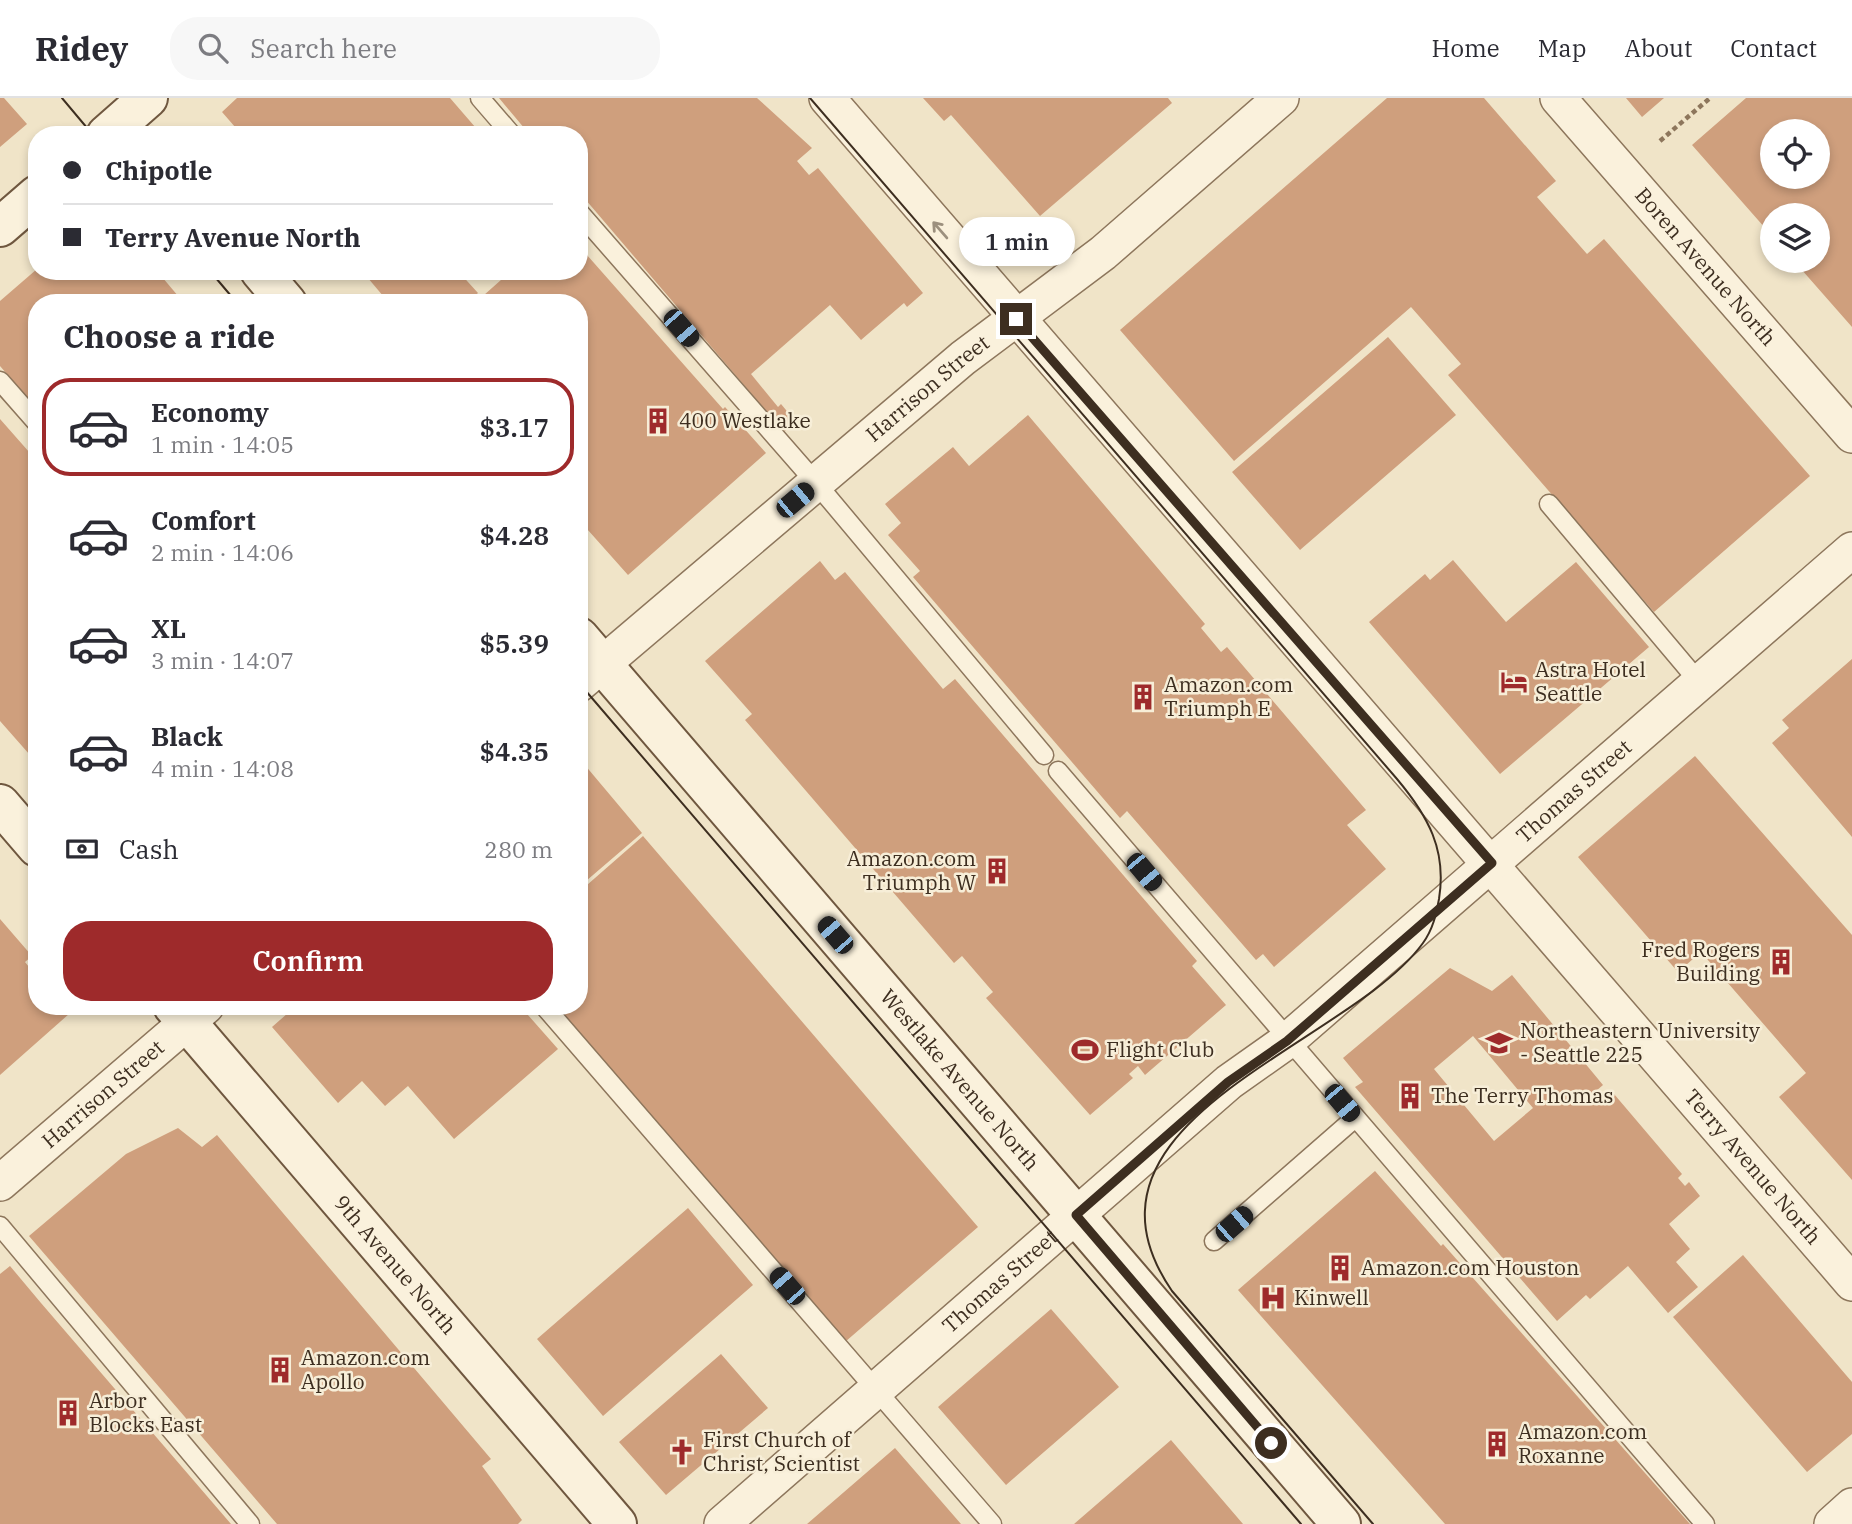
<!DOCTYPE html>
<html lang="en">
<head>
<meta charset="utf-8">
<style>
	body { margin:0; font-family:"IBM Plex Serif",serif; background:#f7f7f7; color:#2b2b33; height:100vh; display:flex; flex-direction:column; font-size:26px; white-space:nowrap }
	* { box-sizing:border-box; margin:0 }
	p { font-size:23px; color:#7c7c81 }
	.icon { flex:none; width:38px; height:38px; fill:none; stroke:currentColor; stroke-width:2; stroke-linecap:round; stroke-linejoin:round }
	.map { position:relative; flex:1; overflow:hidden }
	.drawer { position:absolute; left:28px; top:196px; width:560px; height:721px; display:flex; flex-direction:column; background:#fff; border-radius:28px; box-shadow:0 4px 10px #0003 }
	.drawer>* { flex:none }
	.banner { position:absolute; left:28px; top:28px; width:560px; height:154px; border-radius:28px; box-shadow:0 4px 10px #0003; display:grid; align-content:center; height:154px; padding:0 35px; background:#fff }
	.controls { position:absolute; left:1760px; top:21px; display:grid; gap:14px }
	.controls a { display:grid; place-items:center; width:70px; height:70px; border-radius:50%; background:#fff; box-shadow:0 4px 10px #0003; font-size:35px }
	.end { position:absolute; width:32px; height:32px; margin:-16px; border:9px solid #3d2e20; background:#fff; box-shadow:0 0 0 4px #fff }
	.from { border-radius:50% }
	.bubble { position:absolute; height:49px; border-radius:24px; background:#fff; box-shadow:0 4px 10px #0003; font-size:23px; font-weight:600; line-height:49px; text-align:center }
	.car { position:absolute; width:21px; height:42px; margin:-21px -10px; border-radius:9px; box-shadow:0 0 5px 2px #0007; background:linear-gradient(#222 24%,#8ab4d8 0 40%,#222 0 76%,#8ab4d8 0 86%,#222 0) }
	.banner b { display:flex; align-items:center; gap:24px; height:66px; font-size:26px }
	.banner b+b { border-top:2px solid #e1e1e2 }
	.banner i { width:18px; height:18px; background:#2b2b33 }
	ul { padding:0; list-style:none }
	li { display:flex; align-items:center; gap:21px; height:98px; margin:0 14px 10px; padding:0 21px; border:4px solid transparent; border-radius:28px }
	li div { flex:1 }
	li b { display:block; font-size:26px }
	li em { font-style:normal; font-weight:600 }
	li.selected { border-color:#9e2a2b }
	li>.icon { width:63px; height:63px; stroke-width:1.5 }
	h2 { padding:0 35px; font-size:32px; line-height:84px }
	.pay { display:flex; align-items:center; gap:18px; height:77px; padding:0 35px; font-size:26px }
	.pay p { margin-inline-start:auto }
	.button { display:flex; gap:14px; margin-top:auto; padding:14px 35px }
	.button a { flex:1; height:80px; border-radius:28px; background:#9e2a2b; color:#fff; font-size:28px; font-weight:600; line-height:80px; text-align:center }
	header { display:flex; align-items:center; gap:42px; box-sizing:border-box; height:98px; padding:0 35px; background:#fff; border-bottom:2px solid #e1e1e2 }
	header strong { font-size:33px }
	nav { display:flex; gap:38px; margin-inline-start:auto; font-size:24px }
	.search { width:490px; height:63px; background:#f7f7f7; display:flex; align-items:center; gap:18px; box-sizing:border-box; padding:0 24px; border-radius:28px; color:#7c7c81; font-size:26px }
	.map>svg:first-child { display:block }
	.building { fill:#cf9f7d; fill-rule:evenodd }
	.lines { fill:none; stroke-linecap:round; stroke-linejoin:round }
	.lane-casing { stroke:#8d765c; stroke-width:21 }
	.street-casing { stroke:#8d765c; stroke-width:38 }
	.secondary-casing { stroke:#6f573f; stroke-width:42 }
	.path { stroke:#8d765c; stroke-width:4.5; stroke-dasharray:5 3.5; stroke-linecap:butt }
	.lane { stroke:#faf1dc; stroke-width:18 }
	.street { stroke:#faf1dc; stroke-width:35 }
	.secondary { stroke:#faf1dc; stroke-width:38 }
	.tram { stroke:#3d2e20; stroke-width:2 }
	.oneway { stroke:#9c907e }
	.route { stroke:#3d2e20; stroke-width:9 }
	.labels { text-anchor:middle; stroke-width:5; stroke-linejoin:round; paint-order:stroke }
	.street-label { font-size:21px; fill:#3d2e20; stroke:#f7eed8 }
	.poi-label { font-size:21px; fill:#3d2e20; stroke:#f7eed8; text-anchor:start }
</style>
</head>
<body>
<header>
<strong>Ridey</strong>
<div class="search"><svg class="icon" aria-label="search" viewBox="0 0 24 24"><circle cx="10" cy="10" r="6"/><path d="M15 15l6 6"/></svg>Search here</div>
<nav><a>Home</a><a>Map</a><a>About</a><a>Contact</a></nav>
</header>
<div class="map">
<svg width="1852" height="1426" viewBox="0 0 1852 1426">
	<rect width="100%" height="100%" fill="#f0e4c8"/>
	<!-- building -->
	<path class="building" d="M0 0H4L27 26 0 49Z
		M237 0H450L482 37H242L222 14Z
		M499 0H757L812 50 797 63 809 77 818 70 923 195 907 209 904 205 861 242 830 207 751 276 778 309 781 306 796 324 784 334 579 94V37H530Z
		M923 0H1168L1172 5 1040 118 951 17 944 23Z
		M1387 0H1484L1556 83 1537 99 1587 156 1604 141 1810 378 1654 514 1448 277 1461 266 1411 209 1234 363 1120 232Z
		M1626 0H1664L1642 19Z
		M1746 0H1852V229L1794 163H1818V117H1773V139L1692 47ZM1773 33H1818V79H1773Z
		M579 148 723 311 725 309 766 355 628 477 579 422V205H475L511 173H579Z
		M37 171V173H157L184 205H37V311L0 268V203Z
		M362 173H458L478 195 467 205H389Z
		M1388 239 1456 317 1300 452 1232 374Z
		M1028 317 1205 526 1201 530 1221 554 1227 549 1366 712 1347 727 1386 771 1274 869 1263 856 1256 862 1127 713 1120 720 913 479 920 473 888 437 901 425 885 406 953 349 969 368Z
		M0 321 37 363V665L0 623Z
		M1453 462 1506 524 1576 464 1649 549 1500 676 1369 524 1425 476 1430 482Z
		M820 463 835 482 845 474 943 591 955 581 1197 863 1192 868 1226 907 1145 977 1138 968 1129 976 1133 980 1090 1017 986 900 993 894 962 858 954 865 745 622 752 616 705 563Z
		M1852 561V739L1772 645 1789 630 1782 622Z
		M1695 658 1852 837V1082L1779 999 1806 975 1701 854 1678 874 1578 759Z
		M584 666 642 735 579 789V670Z
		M643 738 978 1129 845 1244 551 908H579V794Z
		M0 821 32 858 25 864 33 874 37 870V908H78L0 977Z
		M1450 870 1492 893 1512 877 1603 987 1596 993 1606 1004 1614 996 1682 1076 1678 1080 1685 1088 1689 1084 1700 1098 1669 1126 1690 1151 1676 1164 1698 1189 1668 1215 1628 1168 1590 1201 1586 1197 1557 1223 1355 989 1363 984 1343 960ZM1473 938 1533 1010 1494 1043 1434 971Z
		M296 908H520L558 951 454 1041 408 988 385 1008 362 983 338 1005 272 929Z
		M178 1030 202 1049 217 1037 491 1361 482 1368 522 1422 518 1426H277L29 1138 126 1056Z
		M1375 1073 1441 1148 1443 1146 1690 1426H1445L1238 1192Z
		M688 1110 753 1187 603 1318 537 1241Z
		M1743 1157 1852 1284V1336L1807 1374 1673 1219Z
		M10 1168 41 1205 231 1426H0V1176Z
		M1051 1211 1119 1289 1006 1387 938 1309Z
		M721 1256 768 1310 666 1397 619 1344Z
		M1171 1342 1243 1426H1074Z
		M895 1350 961 1426H807Z"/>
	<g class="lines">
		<!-- lane casing -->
		<g class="lane-casing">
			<path id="lane" d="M480 0 512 37
				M579 114 816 385 1044 657
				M0 283 37 325
				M1549 406 1699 584
				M1058 673 1705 1426
				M544 908 992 1426
				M0 1128 250 1426
				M1214 1143 1355 1020"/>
		</g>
		<!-- street casing -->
		<g class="street-casing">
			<g id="street">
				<path id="s1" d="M827 0C1167 397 1513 788 1852 1185"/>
				<path id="s2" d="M1558 0 1852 337"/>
				<path id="s3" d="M579 586 963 260 1103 155 1281 0"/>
				<path id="s4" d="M0 1085 206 908"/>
				<path id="s5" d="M722 1426 1229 984 1287 943 1852 452"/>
				<path d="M1832 1426 1852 1408"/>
			</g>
		</g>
		<!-- secondary casing -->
		<g class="secondary-casing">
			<g id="secondary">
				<path d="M106 37 148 0"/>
				<path d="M0 129 37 97"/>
				<path d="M260 173 287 205"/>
				<path id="s6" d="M579 539 1341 1426"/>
				<path d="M0 706 37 749"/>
				<path id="s7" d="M173 908 617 1426"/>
			</g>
		</g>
		<!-- path -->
		<path class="path" d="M1660 43 1710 0"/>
		<!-- lane -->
		<use href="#lane" class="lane"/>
		<!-- street -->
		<use href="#street" class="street"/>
		<!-- secondary -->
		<use href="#secondary" class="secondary"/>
		<!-- tram -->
		<path class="tram" d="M62 0 93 37
			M810 0 1397 681C1428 718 1447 752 1439 801 1436 817 1433 831 1423 845 1349 948 1055 1022 1172 1193L1373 1426
			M210 173 237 205
			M579 585 1301 1426"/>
	</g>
	<!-- one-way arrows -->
	<defs><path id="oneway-shaft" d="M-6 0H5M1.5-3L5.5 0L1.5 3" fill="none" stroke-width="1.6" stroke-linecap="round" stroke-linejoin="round" transform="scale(1.75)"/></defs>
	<use class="oneway" href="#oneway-shaft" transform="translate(940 132) rotate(-131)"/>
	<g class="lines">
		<!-- route -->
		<path class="route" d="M1016 221 1492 765 1287 943 1228 984 1076 1117 1271 1345"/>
	</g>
	<!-- icons -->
	<defs>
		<g id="building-bare" transform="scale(2.1)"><path d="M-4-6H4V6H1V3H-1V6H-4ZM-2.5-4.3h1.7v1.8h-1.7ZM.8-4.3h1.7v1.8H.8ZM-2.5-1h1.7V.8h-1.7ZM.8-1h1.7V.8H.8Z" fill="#9e2a2b" stroke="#f7eed8" stroke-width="2.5" paint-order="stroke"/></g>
		<g id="hotel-bare" transform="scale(2.1)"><path d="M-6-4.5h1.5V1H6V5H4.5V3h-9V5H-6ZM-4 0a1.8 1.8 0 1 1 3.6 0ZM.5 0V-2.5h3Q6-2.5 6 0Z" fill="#9e2a2b" stroke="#f7eed8" stroke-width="2.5" paint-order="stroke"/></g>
		<g id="university-bare" transform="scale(2.1)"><path d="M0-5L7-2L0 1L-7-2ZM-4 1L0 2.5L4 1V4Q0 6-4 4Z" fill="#9e2a2b" stroke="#f7eed8" stroke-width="2.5" paint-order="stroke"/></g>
		<g id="stadium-bare" transform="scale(2.1)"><path d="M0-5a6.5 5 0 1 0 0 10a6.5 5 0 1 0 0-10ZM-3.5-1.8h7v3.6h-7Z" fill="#9e2a2b" stroke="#f7eed8" stroke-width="2.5" paint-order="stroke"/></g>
		<g id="hospital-bare" transform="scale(2.1)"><path d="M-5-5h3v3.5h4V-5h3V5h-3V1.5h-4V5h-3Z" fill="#9e2a2b" stroke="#f7eed8" stroke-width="2.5" paint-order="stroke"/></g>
		<g id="church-bare" transform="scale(2.1)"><path d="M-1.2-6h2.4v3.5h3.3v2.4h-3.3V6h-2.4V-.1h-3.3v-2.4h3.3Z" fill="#9e2a2b" stroke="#f7eed8" stroke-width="2.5" paint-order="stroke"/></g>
	</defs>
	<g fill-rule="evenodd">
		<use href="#building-bare" x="658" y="323"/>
		<use href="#hotel-bare" x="1514" y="584"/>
		<use href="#building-bare" x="1143" y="599"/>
		<use href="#building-bare" x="997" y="773"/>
		<use href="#building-bare" x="1781" y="864"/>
		<use href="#university-bare" x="1499" y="945"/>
		<use href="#stadium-bare" x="1085" y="952"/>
		<use href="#building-bare" x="1410" y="998"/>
		<use href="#building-bare" x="1340" y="1170"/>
		<use href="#hospital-bare" x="1273" y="1200"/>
		<use href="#building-bare" x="280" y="1272"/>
		<use href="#building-bare" x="68" y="1315"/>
		<use href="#building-bare" x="1497" y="1346"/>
		<use href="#church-bare" x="682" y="1354"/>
	</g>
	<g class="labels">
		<!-- street labels -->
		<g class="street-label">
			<text dy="7" stroke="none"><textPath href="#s2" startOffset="224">Boren Avenue North</textPath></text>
			<text dy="7" stroke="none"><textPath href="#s3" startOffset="457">Harrison Street</textPath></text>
			<text dy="7" stroke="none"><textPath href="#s5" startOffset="1124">Thomas Street</textPath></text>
			<text dy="7" stroke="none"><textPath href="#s6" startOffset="584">Westlake Avenue North</textPath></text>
			<text dy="7" stroke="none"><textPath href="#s4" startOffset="136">Harrison Street</textPath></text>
			<text dy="7" stroke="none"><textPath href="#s1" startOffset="1414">Terry Avenue North</textPath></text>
			<text dy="7" stroke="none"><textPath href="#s7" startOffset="341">9th Avenue North</textPath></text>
			<text dy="7" stroke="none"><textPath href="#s5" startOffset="369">Thomas Street</textPath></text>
		</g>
		<!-- poi labels -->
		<g class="poi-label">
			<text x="679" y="330">400 Westlake</text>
			<text x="1535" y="579">Astra Hotel<tspan x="1535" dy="24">Seattle</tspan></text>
			<text x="1164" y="594">Amazon.com<tspan x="1164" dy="24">Triumph E</tspan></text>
			<text x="976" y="768" text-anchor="end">Amazon.com<tspan x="976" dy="24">Triumph W</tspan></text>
			<text x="1760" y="859" text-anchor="end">Fred Rogers<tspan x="1760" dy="24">Building</tspan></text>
			<text x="1520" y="940">Northeastern University<tspan x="1520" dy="24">- Seattle 225</tspan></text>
			<text x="1106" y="959">Flight Club</text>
			<text x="1431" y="1005">The Terry Thomas</text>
			<text x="1361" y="1177">Amazon.com Houston</text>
			<text x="1294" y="1207">Kinwell</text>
			<text x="301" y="1267">Amazon.com<tspan x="301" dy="24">Apollo</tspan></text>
			<text x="89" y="1310">Arbor<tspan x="89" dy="24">Blocks East</tspan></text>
			<text x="1518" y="1341">Amazon.com<tspan x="1518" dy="24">Roxanne</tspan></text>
			<text x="703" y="1349">First Church of<tspan x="703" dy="24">Christ, Scientist</tspan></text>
		</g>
	</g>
</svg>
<div class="controls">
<a><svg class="icon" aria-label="locate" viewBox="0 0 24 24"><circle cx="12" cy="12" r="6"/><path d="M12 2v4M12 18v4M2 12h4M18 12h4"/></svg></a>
<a><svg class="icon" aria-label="layers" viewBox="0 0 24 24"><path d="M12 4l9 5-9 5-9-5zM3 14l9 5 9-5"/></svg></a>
</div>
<i class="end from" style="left:1271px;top:1345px"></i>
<i class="end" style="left:1016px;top:221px"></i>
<div class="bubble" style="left:959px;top:119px;width:116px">1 min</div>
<i class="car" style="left:681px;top:230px;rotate:139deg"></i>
<i class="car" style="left:795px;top:402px;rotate:50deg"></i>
<i class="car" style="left:1144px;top:774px;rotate:140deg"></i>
<i class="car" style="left:835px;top:837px;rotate:319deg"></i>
<i class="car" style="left:1342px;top:1005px;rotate:140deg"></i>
<i class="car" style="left:1234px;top:1126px;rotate:49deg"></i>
<i class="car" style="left:787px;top:1188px;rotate:319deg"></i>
<div class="banner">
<b><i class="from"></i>Chipotle</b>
<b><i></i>Terry Avenue North</b>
</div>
<section class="drawer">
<h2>Choose a ride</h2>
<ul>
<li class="selected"><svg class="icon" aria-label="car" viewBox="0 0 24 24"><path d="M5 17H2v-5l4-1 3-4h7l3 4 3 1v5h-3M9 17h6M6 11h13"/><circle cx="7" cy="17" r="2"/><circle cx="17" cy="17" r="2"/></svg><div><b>Economy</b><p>1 min · 14:05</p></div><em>$3.17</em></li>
<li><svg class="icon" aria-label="car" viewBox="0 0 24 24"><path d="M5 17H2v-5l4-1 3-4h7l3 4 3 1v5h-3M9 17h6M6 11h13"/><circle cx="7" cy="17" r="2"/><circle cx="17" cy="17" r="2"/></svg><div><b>Comfort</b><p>2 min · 14:06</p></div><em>$4.28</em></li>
<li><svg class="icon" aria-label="car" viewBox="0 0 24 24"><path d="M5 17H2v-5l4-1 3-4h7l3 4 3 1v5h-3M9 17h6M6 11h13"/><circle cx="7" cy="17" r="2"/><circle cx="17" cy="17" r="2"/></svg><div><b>XL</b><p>3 min · 14:07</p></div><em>$5.39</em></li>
<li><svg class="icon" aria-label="car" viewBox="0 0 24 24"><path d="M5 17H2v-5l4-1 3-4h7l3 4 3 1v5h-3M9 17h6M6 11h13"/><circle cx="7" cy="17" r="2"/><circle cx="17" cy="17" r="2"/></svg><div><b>Black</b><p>4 min · 14:08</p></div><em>$4.35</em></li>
</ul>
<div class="pay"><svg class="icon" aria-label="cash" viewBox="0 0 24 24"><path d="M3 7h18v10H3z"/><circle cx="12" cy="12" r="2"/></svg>Cash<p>280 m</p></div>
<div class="button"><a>Confirm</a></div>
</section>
</div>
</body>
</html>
